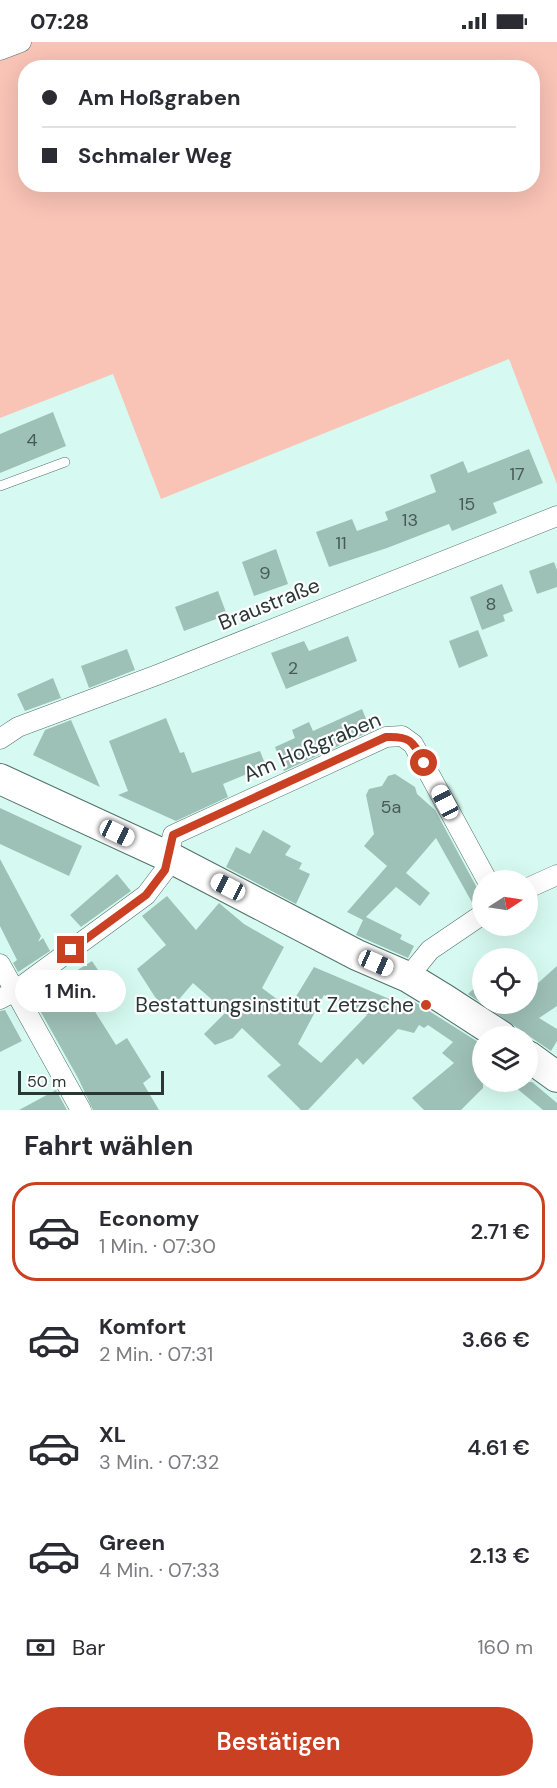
<!DOCTYPE html>
<html lang="de">
<head>
<meta charset="utf-8">
<style>
	body { margin:0; font-family:"DM Sans",sans-serif; background:#f2f2f3; color:#2b2b33; height:100vh; display:flex; flex-direction:column; font-size:22px; white-space:nowrap }
	* { box-sizing:border-box; margin:0 }
	p { font-size:20px; color:#7c7c81 }
	.icon { flex:none; width:33px; height:33px; fill:none; stroke:currentColor; stroke-width:2; stroke-linecap:round; stroke-linejoin:round }
	.map { position:relative; height:1068px; overflow:hidden }
	.side { display:flex; flex-direction:column; background:#fff; flex:1 }
	.side>* { flex:none }
	.guide { position:absolute; left:18px; top:18px; width:522px; height:132px; border-radius:24px; box-shadow:0 6px 24px #0002; display:grid; align-content:center; height:132px; padding:0 24px; background:#fff }
	.needle { width:39px; rotate:78deg }
	.controls { position:absolute; left:472px; top:828px; display:grid; gap:12px }
	.controls a { display:grid; place-items:center; width:66px; height:66px; border-radius:50%; background:#fff; box-shadow:0 6px 24px #0002; font-size:30px }
	.scale { position:absolute; left:18px; bottom:15px; width:146px; box-sizing:border-box; padding-left:6px; border:3px solid #2a3835; border-top:0; font-size:16px; line-height:21px; white-space:nowrap; color:#2a3835; -webkit-text-stroke:4px #fefefe; paint-order:stroke }
	.end { position:absolute; width:27px; height:27px; margin:-14px; border:8px solid #ca4023; background:#fff; box-shadow:0 0 0 3px #fff }
	.from { border-radius:50% }
	.bubble { position:absolute; height:42px; border-radius:21px; background:#fff; box-shadow:0 6px 24px #0002; font-size:20px; font-weight:600; line-height:42px; text-align:center }
	.car { position:absolute; width:18px; height:36px; margin:-18px -9px; border-radius:8px; box-shadow:0 0 4px 2px #0007; background:linear-gradient(#fff 24%,#345 0 40%,#fff 0 76%,#345 0 86%,#fff 0) }
	.guide b { display:flex; align-items:center; gap:21px; height:57px; font-size:22px }
	.guide b+b { border-top:2px solid #e1e1e2 }
	.guide i { width:15px; height:15px; background:#2b2b33 }
	ul { padding:0; list-style:none }
	li { display:flex; align-items:center; gap:18px; height:99px; margin:0 12px 9px; padding:0 12px; border:3px solid transparent; border-radius:24px }
	li div { flex:1 }
	li b { display:block; font-size:22px }
	li em { font-style:normal; font-weight:600 }
	li.selected { border-color:#ca4023 }
	li>.icon { width:54px; height:54px; stroke-width:1.5 }
	h2 { padding:0 24px; font-size:27px; line-height:72px }
	.pay { display:flex; align-items:center; gap:15px; height:66px; padding:0 24px; font-size:22px }
	.pay p { margin-inline-start:auto }
	.button { display:flex; gap:12px; margin-top:auto; padding:12px 24px }
	.button a { flex:1; height:69px; border-radius:36px; background:#ca4023; color:#fff; font-size:24px; font-weight:600; line-height:69px; text-align:center }
	.status { display:flex; justify-content:space-between; align-items:center; height:42px; padding:0 30px; background:#fff; direction:ltr }
	.status svg { height:16px; fill:currentColor }
	.map>svg:first-child { display:block }
	.green { fill:#f9c3b6; fill-rule:evenodd }
	.building { fill:#9ec1b7; fill-rule:evenodd }
	.lines { fill:none; stroke-linecap:round; stroke-linejoin:round }
	.service-casing { stroke:#507168; stroke-width:10 }
	.minor-casing { stroke:#507168; stroke-width:21 }
	.primary-casing { stroke:#507168; stroke-width:32 }
	.service { stroke:#fff; stroke-width:9 }
	.minor { stroke:#fff; stroke-width:20 }
	.primary { stroke:#fff; stroke-width:30 }
	.route { stroke:#ca4023; stroke-width:8 }
	.poi-dot { fill:#ca4023; stroke:#fefefe; stroke-width:2 }
	.labels { text-anchor:middle; stroke-width:4.5; stroke-linejoin:round; paint-order:stroke }
	.number-label { font-size:18px; fill:#475a56 }
	.street-label { font-size:21px; fill:#2a3835; stroke:#fefefe }
	.poi-label { font-size:21px; fill:#2a3835; stroke:#fefefe; text-anchor:end }
</style>
</head>
<body>
<div class="status"><b>07:28</b><svg viewBox="0 0 49 12"><path d="M0 12V9h3v3zM5 12V6h3v6zM10 12V3h3v9zM15 12V0h3v12zM26 1h20v11H26zM47 4h2v5h-2z"/></svg></div>
<div class="map">
<svg width="557" height="1068" viewBox="0 0 557 1068">
	<rect width="100%" height="100%" fill="#d6faf1"/>
	<!-- green -->
	<path class="green" d="M0 0H557V442L509 317 161 457 113 332 0 376ZM26 26H532V142H26Z"/>
	<!-- building -->
	<path class="building" d="M53 370 66 404 0 431V392Z
		M529 407 543 441 493 461 497 471 452 489 449 482 387 506 329 525 316 490 352 477 357 489 388 478 385 470 436 450 430 433 463 419 468 431Z
		M276 507 288 542 254 554 242 520Z
		M554 520 557 528V545L537 552 529 529Z
		M502 542 513 569 503 573 505 579 482 588 470 555Z
		M218 549 227 573 184 589 175 565Z
		M478 588 488 614 459 626 449 599Z
		M348 594 357 619 286 647 271 611 304 599 309 609Z
		M127 607 135 628 89 646 81 624Z
		M53 636 61 656 25 669 17 652Z
		M362 667 371 689 284 729 275 705 295 696 292 688 309 680 313 689Z
		M166 676 180 711 184 710 192 731 260 709 266 724 223 742 228 755 176 779 118 753 128 749 109 699Z
		M71 678 100 745 33 713 45 688Z
		M395 732 415 745 417 752 435 768 476 844 483 849V860L474 864 436 796 406 831 430 851 420 864 396 845 366 875 402 893 400 897 414 904 408 916 356 893 363 878 347 870 387 824 364 804 374 792 366 753 369 747 382 744 388 734Z
		M0 766 82 804 69 834 0 802Z
		M263 788 291 804 285 813 302 821 299 827 310 832 296 862 226 825 236 805 250 812Z
		M0 817 41 894 38 900 43 896 50 909 18 930 13 921 17 918 0 884Z
		M117 832 131 849 81 885 70 873Z
		M167 854 196 888 219 861 244 882 284 905 262 946 289 966 314 925 406 964 410 957 483 1003V1046L461 1068H424L412 1056 454 1021 442 1011 453 1000 428 983 424 986 419 983 414 991 398 987 363 1023 357 1016 308 1068H301L267 1034 281 1023 242 986 233 996 215 1003 204 992 226 970 193 941 169 969 155 955 137 927 166 903 142 874ZM324 953 367 973 321 1021 298 1002Z
		M92 919 106 940 87 957 116 1003 127 996 151 1035 143 1041 159 1068H93L78 1036 33 956Z
		M557 924V964L539 976 557 987V999L551 1009 468 952 483 938V962H528V950Z
		M5 968 22 999 0 1010V969Z
		M509 1040H532L557 1061V1068H543Z
		M56 1048 67 1068H19Z"/>
	<g class="lines">
		<!-- service casing -->
		<g class="service-casing">
			<path id="service" d="M0 444 65 420"/>
		</g>
		<!-- minor casing -->
		<g class="minor-casing">
			<path id="minor" d="M0 8 21 0
				M0 697 18 685 157 633 557 474
				M528 846 557 833
				M0 922 81 1068
				M408 935 430 908 483 872
				M0 957 15 949 146 853 165 828 173 793 386 695 402 694 413 702 487 838"/>
		</g>
		<!-- primary casing -->
		<g class="primary-casing">
			<path id="primary" d="M0 737 167 814 357 913 408 935 444 957 501 994
				M528 1014 557 1035"/>
		</g>
		<!-- service -->
		<use href="#service" class="service"/>
		<!-- minor -->
		<use href="#minor" class="minor"/>
		<!-- primary -->
		<use href="#primary" class="primary"/>
	</g>
	<g class="lines">
		<!-- route -->
		<path class="route" d="M71 908 146 853 165 828 173 793 386 695C412 694 413 700 424 721"/>
	</g>
	<!-- markers -->
	<circle class="poi-dot" cx="426" cy="963" r="6"/>
	<g class="labels">
		<!-- number labels -->
		<g class="number-label">
			<text x="32" y="404">4</text>
			<text x="517" y="438">17</text>
			<text x="467" y="468">15</text>
			<text x="410" y="484">13</text>
			<text x="341" y="507">11</text>
			<text x="265" y="537">9</text>
			<text x="491" y="568">8</text>
			<text x="293" y="632">2</text>
			<text x="391" y="771">5a</text>
		</g>
		<!-- street labels -->
		<g class="street-label">
			<text transform="translate(269 562) rotate(-22)" y="7">Braustraße</text>
			<text transform="translate(312 705) rotate(-23)" y="7">Am Hoßgraben</text>
		</g>
		<!-- poi labels -->
		<g class="poi-label">
			<text x="414" y="970">Bestattungsinstitut Zetzsche</text>
		</g>
	</g>
</svg>
<div class="controls">
<a><svg class="needle" viewBox="-14 -14 28 28"><path d="M0-13l5 13h-10z" fill="#e53935"/><path d="M0 13l5-13h-10z" fill="#7c7c81"/></svg></a>
<a><svg class="icon" aria-label="locate" viewBox="0 0 24 24"><circle cx="12" cy="12" r="6"/><path d="M12 2v4M12 18v4M2 12h4M18 12h4"/></svg></a>
<a><svg class="icon" aria-label="layers" viewBox="0 0 24 24"><path d="M12 4l9 5-9 5-9-5zM3 14l9 5 9-5"/></svg></a>
</div>
<div class="scale">50 m</div>
<i class="end from" style="left:424px;top:721px"></i>
<i class="end" style="left:71px;top:908px"></i>
<div class="bubble" style="left:15px;top:928px;width:111px">1 Min.</div>
<i class="car" style="left:445px;top:760px;rotate:332deg"></i>
<i class="car" style="left:117px;top:791px;rotate:115deg"></i>
<i class="car" style="left:228px;top:845px;rotate:297deg"></i>
<i class="car" style="left:376px;top:921px;rotate:114deg"></i>
<div class="guide">
<b><i class="from"></i>Am Hoßgraben</b>
<b><i></i>Schmaler Weg</b>
</div>
</div>
<section class="side">
<h2>Fahrt wählen</h2>
<ul>
<li class="selected"><svg class="icon" aria-label="car" viewBox="0 0 24 24"><path d="M5 17H2v-5l4-1 3-4h7l3 4 3 1v5h-3M9 17h6M6 11h13"/><circle cx="7" cy="17" r="2"/><circle cx="17" cy="17" r="2"/></svg><div><b>Economy</b><p>1 Min. · 07:30</p></div><em>2.71 €</em></li>
<li><svg class="icon" aria-label="car" viewBox="0 0 24 24"><path d="M5 17H2v-5l4-1 3-4h7l3 4 3 1v5h-3M9 17h6M6 11h13"/><circle cx="7" cy="17" r="2"/><circle cx="17" cy="17" r="2"/></svg><div><b>Komfort</b><p>2 Min. · 07:31</p></div><em>3.66 €</em></li>
<li><svg class="icon" aria-label="car" viewBox="0 0 24 24"><path d="M5 17H2v-5l4-1 3-4h7l3 4 3 1v5h-3M9 17h6M6 11h13"/><circle cx="7" cy="17" r="2"/><circle cx="17" cy="17" r="2"/></svg><div><b>XL</b><p>3 Min. · 07:32</p></div><em>4.61 €</em></li>
<li><svg class="icon" aria-label="car" viewBox="0 0 24 24"><path d="M5 17H2v-5l4-1 3-4h7l3 4 3 1v5h-3M9 17h6M6 11h13"/><circle cx="7" cy="17" r="2"/><circle cx="17" cy="17" r="2"/></svg><div><b>Green</b><p>4 Min. · 07:33</p></div><em>2.13 €</em></li>
</ul>
<div class="pay"><svg class="icon" aria-label="cash" viewBox="0 0 24 24"><path d="M3 7h18v10H3z"/><circle cx="12" cy="12" r="2"/></svg>Bar<p>160 m</p></div>
<div class="button"><a>Bestätigen</a></div>
</section>
</body>
</html>
